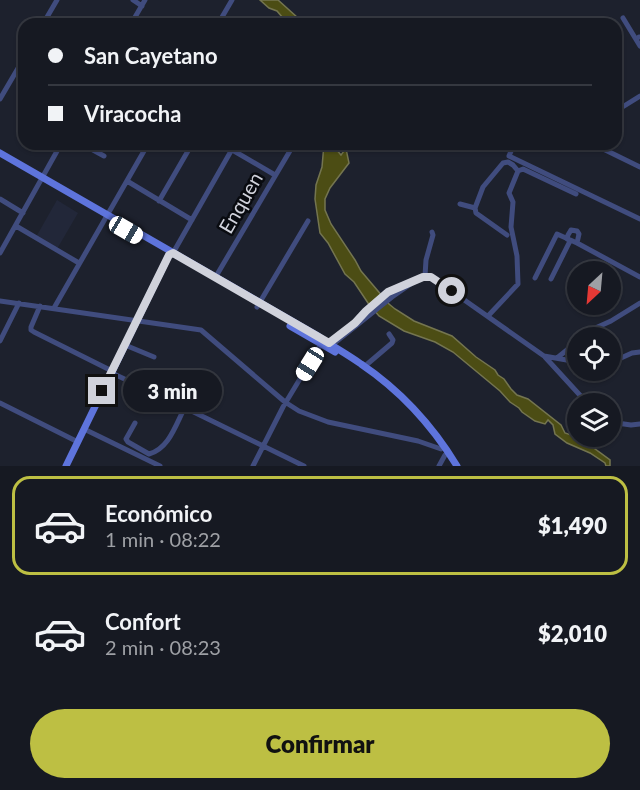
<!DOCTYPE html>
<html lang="es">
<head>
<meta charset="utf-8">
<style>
	body { margin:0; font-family:Lato,sans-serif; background:#1f222a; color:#f1f3f6; height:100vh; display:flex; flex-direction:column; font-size:22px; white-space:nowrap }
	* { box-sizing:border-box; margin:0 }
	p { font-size:20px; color:#9ea0a5 }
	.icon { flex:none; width:33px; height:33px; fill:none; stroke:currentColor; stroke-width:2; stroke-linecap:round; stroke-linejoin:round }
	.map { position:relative; height:466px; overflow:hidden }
	.side { display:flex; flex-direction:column; background:#161922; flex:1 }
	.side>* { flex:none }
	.hud { position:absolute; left:18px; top:18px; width:604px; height:132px; border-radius:18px; box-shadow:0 2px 4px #0004,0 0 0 2px #353840; display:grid; align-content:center; height:132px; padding:0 30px; background:#161922 }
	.needle { width:39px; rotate:206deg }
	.controls { position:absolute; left:567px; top:261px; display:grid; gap:12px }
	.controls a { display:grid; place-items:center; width:54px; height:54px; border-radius:50%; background:#161922; box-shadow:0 2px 4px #0004,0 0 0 2px #353840; font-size:30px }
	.end { position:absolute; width:27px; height:27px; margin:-14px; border:8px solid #d0d2db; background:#111; box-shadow:0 0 0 3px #111 }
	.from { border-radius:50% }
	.bubble { position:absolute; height:42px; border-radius:21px; background:#161922; box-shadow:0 2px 4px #0004,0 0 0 2px #353840; font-size:20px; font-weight:800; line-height:42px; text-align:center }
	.car { position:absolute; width:18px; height:36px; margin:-18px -9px; border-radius:8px; box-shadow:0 0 4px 2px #0007; background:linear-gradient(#fff 24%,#345 0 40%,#fff 0 76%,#345 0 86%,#fff 0) }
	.hud b { display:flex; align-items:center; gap:21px; height:57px; font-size:22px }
	.hud b+b { border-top:2px solid #353840 }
	.hud i { width:15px; height:15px; background:#f1f3f6 }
	ul { padding:10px 0 0; list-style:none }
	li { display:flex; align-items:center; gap:18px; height:99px; margin:0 12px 9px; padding:0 18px; border:3px solid transparent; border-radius:18px }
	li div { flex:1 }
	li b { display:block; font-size:22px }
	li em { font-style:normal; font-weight:800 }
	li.on { border-color:#bdbf43 }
	li>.icon { width:54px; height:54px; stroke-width:1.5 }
	.action { display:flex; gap:12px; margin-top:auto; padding:12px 30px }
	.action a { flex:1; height:69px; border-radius:36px; background:#bdbf43; color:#111; font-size:24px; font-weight:800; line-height:69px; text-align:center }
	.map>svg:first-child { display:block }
	.built { fill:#222739 }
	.water { fill:#4c4d14; stroke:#747550; stroke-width:1.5 }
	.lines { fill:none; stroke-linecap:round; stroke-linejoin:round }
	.minor { stroke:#404c7e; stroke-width:5 }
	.major { stroke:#5e74dc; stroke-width:7 }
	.route { stroke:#d0d2db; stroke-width:8 }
	.labels { text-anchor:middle; stroke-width:5; stroke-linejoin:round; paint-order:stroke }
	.street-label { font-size:20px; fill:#d0d2db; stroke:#090b10 }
</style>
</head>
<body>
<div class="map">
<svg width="640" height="466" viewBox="0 0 640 466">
	<rect width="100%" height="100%" fill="#1d212d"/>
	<!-- built -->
	<path class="built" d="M57 200 78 213 57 249 36 237Z"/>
	<!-- water -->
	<path class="water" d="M260 0H278L298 18 302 24H288L277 11 269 8Z
		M324 144H337L336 149 341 155 344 151 340 144H345L349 163 330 188 325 199V210L331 224 355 260 361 271 389 304 395 309 414 321 452 336 476 357 495 370 498 375 504 379 511 389 517 395 528 399 561 425 565 433 580 438 610 460V466H606L605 463 590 453 567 443 555 434 553 425 548 420 545 424 535 421 522 412 519 408 510 402 500 391 453 352 435 342 404 331 379 316 368 303 354 282 345 274 328 243 320 233 315 199 316 185 322 167Z"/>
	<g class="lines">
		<!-- minor -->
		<path class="minor" d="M133 0 142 6
			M623 18 640 46
			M43 24 57 0
			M131 24 145 0
			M218 24 232 0
			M639 37H640
			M0 99 24 58
			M616 111 640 96
			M82 144 104 156
			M222 144 275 175
			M514 144 509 156 640 219
			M593 144 640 167
			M518 171 523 169 576 194
			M127 181 192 220
			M0 199 23 213
			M159 201 192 144
			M460 204 475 208 476 213 507 235
			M475 208 483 187 503 163 508 162 513 165 518 171 509 193 513 202 511 227 517 256 518 284 488 316
			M16 226 79 263
			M567 239 568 235 571 230 577 231 579 234 577 243
			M0 253 61 144
			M170 254 173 253 235 144
			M425 276 426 260 433 235 432 232
			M215 278 294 144
			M535 278 557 234 577 243 640 277
			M551 279 570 241
			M0 301 201 330 285 402 299 411 328 422 418 441 441 449 444 446
			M40 306 31 327V330L34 332 108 369 116 375 167 399 304 466
			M257 307 308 221
			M54 308 148 144
			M353 324C369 308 385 292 407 284
			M581 338 591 330 611 321 640 303
			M0 341 19 303
			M125 345 154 357
			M332 345 392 297 415 281 425 276 433 278 544 356 578 362
			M545 357 588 404
			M557 358 578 341
			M610 363 632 353 640 352
			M365 366 392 343 393 340 389 334
			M0 403 78 442
			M610 422 631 425 640 424
			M135 423 126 439 128 442 149 454C169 449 176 424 185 407
			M84 429 160 466
			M253 466 283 407 318 349 321 345 329 343 339 336
			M439 466 445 455 449 453"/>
		<!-- major -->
		<path class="major" d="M0 153 318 336C332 346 347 354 361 364 401 391 432 425 457 466
			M290 326 335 352
			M66 466 169 255"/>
	</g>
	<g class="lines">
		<!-- route -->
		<path class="route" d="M102 391 169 255 173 253 329 343 355 323 366 311 388 292 423 277H431L452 291"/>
	</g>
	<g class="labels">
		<!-- street labels -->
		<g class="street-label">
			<text transform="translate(241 203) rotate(-60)" y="7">Enquen</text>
		</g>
	</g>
</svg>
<div class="controls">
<a><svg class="needle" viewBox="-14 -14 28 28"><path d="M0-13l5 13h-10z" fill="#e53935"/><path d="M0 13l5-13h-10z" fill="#9ea0a5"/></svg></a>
<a><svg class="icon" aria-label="locate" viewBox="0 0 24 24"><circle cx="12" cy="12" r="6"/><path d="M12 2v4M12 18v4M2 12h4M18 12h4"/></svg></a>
<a><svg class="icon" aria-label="layers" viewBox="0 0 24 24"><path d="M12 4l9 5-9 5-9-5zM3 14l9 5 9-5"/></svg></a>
</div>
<i class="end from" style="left:452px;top:291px"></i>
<i class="end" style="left:102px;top:391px"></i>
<div class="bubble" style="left:123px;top:370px;width:99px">3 min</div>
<i class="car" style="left:126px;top:230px;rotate:120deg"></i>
<i class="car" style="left:310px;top:364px;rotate:212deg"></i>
<div class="hud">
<b><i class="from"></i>San Cayetano</b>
<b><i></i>Viracocha</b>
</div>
</div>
<section class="side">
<ul>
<li class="on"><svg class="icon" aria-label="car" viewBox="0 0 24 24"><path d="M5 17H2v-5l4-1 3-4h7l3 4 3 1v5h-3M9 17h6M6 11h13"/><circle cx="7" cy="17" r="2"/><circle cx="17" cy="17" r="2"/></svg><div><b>Económico</b><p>1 min · 08:22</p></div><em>$1,490</em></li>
<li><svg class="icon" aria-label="car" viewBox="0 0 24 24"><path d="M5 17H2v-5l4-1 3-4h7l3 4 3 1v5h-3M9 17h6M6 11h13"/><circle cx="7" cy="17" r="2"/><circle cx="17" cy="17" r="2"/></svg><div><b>Confort</b><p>2 min · 08:23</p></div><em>$2,010</em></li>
</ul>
<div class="action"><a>Confirmar</a></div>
</section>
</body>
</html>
